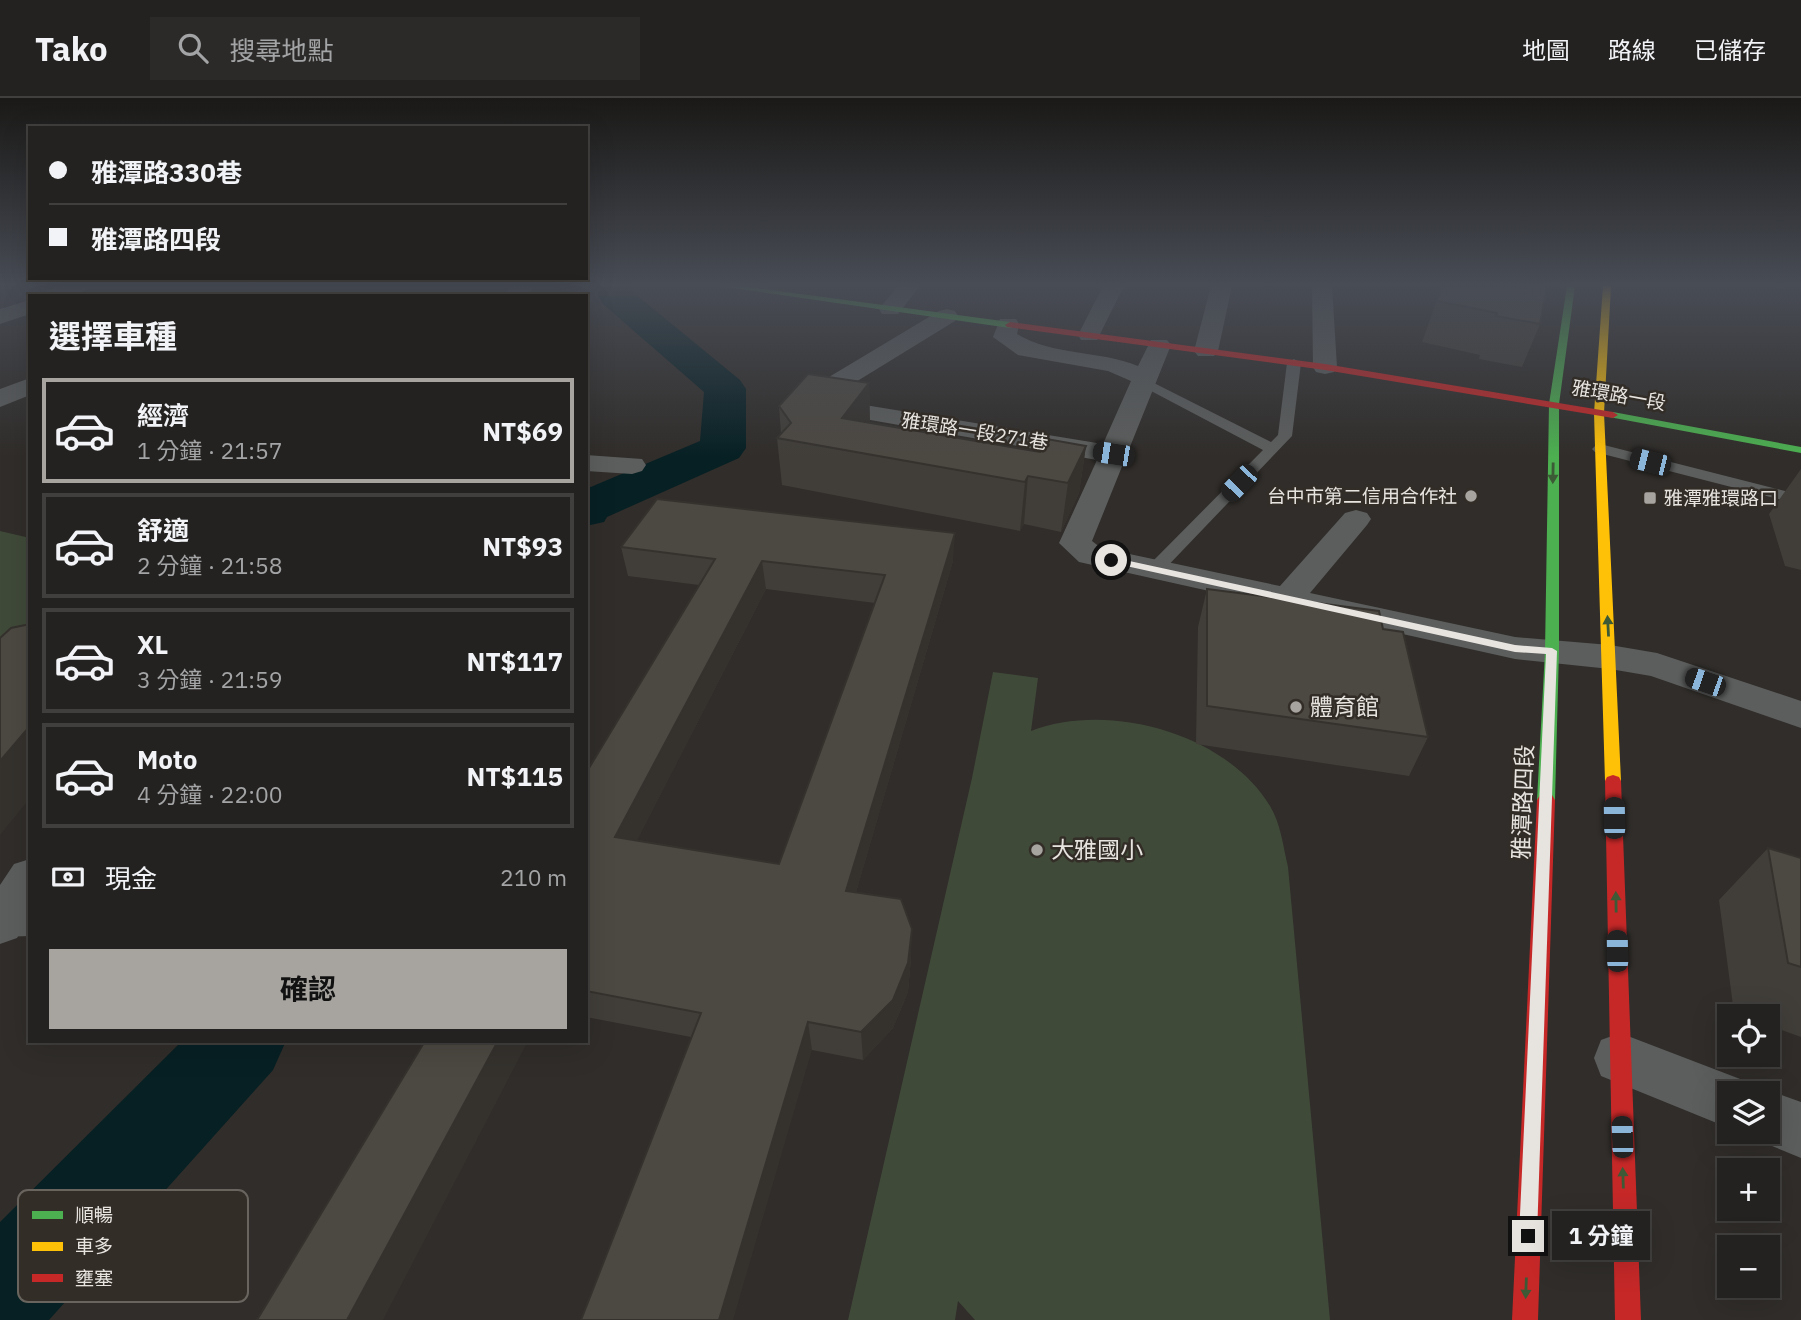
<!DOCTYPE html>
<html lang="zh-TW">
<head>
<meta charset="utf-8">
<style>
	body { margin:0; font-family:"IBM Plex Sans","Noto Sans TC",sans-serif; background:#2c2a29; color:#f1f3f6; height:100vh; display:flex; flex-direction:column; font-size:26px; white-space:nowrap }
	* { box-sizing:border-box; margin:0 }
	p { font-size:23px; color:#a3a4a5 }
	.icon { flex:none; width:38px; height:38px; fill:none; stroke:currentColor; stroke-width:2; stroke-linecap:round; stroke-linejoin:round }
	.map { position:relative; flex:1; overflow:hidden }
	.panel { position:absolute; left:28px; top:196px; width:560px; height:749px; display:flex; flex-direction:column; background:#242220; border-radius:0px; box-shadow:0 7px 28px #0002,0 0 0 2px #413f3e }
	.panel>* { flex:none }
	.top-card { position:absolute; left:28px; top:28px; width:560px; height:154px; border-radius:0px; box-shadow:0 7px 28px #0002,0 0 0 2px #413f3e; display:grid; align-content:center; height:154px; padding:0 21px; background:#242220 }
	.buttons { position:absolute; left:1717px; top:906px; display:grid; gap:14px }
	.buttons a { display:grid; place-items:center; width:63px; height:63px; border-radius:0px; background:#242220; box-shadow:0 7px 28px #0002,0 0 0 2px #413f3e; font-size:35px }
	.end { position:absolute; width:32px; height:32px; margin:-16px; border:9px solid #e7e4e0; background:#111; box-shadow:0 0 0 4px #111 }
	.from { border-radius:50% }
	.bubble { position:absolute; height:49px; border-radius:0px; background:#242220; box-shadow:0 7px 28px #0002,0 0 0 2px #413f3e; font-size:23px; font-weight:700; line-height:49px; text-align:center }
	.car { position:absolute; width:21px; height:42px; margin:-21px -10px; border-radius:9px; box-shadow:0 0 5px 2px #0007; background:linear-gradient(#222 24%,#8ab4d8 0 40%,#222 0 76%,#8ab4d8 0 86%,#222 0) }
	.top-card b { display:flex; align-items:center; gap:24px; height:66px; font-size:26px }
	.top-card b+b { border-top:2px solid #413f3e }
	.top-card i { width:18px; height:18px; background:#f1f3f6 }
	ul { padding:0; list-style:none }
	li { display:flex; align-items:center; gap:21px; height:105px; margin:0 14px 10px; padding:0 7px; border:4px solid #413f3e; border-radius:0px }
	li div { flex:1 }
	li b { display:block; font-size:26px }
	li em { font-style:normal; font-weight:700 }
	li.selected { border-color:#a7a4a0 }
	li>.icon { width:63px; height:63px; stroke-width:1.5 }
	h2 { padding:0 21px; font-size:32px; line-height:84px }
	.pay { display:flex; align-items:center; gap:18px; height:77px; padding:0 21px; font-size:26px }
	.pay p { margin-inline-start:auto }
	.primary-button { display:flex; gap:14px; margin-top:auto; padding:14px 21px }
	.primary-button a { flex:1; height:80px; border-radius:0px; background:#a7a4a0; color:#111; font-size:28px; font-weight:700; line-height:80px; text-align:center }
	header { display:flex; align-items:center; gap:42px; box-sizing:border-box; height:98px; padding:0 35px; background:#242220; border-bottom:2px solid #413f3e }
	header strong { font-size:33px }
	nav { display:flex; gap:38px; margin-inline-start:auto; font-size:24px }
	.search { width:490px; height:63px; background:#2c2a29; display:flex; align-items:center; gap:18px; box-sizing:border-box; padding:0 24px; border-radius:0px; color:#a3a4a5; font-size:26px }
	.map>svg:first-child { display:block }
	.green { fill:#404a39 }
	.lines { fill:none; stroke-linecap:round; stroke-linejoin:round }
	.river { fill:#072024; fill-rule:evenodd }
	.lane { fill:#5c5e5d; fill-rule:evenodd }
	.street { fill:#5c5e5d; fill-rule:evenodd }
	.fast { fill:#4caf50; fill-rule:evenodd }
	.slow { fill:#ffc107; fill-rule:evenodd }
	.jam { fill:#c62828; fill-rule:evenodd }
	.wall { fill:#413e39; fill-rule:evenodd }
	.shaded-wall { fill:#35322e }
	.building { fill:#4c4842; stroke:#35322e; stroke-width:2; fill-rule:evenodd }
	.oneway { fill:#3c5a35 }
	.route { fill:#e7e4e0 }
	.poi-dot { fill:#a7a4a0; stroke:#332d27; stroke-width:2.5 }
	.labels { text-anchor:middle; stroke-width:5; stroke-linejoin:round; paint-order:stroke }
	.far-street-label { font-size:19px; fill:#e7e4e0; stroke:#332d27 }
	.far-poi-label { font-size:19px; fill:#e7e4e0; stroke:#332d27; text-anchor:end }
	.poi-label { font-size:23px; fill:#e7e4e0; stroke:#332d27; text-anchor:start }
	.street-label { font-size:23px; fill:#e7e4e0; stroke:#332d27 }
	.key { fill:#332d27; stroke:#69645e; stroke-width:2 }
	.key-label { font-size:19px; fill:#e7e4e0 }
</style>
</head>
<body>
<header>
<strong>Tako</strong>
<div class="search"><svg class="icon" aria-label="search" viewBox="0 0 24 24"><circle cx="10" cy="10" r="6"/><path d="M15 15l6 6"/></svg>搜尋地點</div>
<nav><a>地圖</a><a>路線</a><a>已儲存</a></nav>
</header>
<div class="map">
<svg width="1801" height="1222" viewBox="0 0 1801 1222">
	<rect width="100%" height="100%" fill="#302d2a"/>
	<!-- green -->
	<path class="green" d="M0 433 30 440V530L0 553Z
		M993 574 1038 580 1031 633C1108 603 1226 635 1270 708 1281 726 1283 748 1288 769L1330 1222H975L958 1203 955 1222H848L972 680Z"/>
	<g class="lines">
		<!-- river -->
		<path class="river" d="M598 188H634V195L740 282 746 291V350L739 360 607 419 604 424 586 428V391L700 343 704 294 603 206 598 198Z
			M182 943H286L273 972 49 1222H0V1124Z"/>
		<!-- lane -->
		<path class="lane" d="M1294 261 1301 265 1292 338 1160 476H1148L1145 472 1148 468 1263 352 1136 285 1143 281 1148 282 1271 344 1278 337 1287 265Z
			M1600 346 1801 397V407L1595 354 1592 351 1595 348Z
			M30 816V838L0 839V817Z"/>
		<!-- street -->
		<path class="street" d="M61 188H90C79 201 60 198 44 198L47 193Z
			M512 188H536L527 198H502Z
			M898 188H920L898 216H882L879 211Z
			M1103 188H1124L1097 242H1081L1078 237Z
			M1211 188H1232L1218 253 1214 258H1198L1194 253Z
			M1312 188H1332L1337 269 1334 274 1325 276 1316 274 1313 269Z
			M30 202V216L0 226V211Z
			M947 211 955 213 958 218 955 223 828 301 1103 346 1131 283 1108 273 1018 257 993 239 1000 221H1016L1019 226 1017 236C1053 258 1099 252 1138 268L1151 242H1167L1171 247 1092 443 1101 450 1280 488 1345 415 1356 412 1367 415 1371 421 1367 427 1310 495 1515 539 1610 547 1657 555 1801 603V630L1651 578 1610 571 1515 561 1079 464 1059 445 1097 362 808 311 794 310 790 305 794 300 939 213Z
			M30 280V297L0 309V291Z
			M586 357 642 361 646 367 642 373 632 376 586 373Z
			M30 761V819L17 840 0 846V787L14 766Z
			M1620 935 1748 984 1753 996H1729V1030L1601 978 1594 960 1601 942Z
			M1768 992 1801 1004V1060L1748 1038 1747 1034H1768V996H1758Z"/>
		<!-- fast -->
		<path class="fast" d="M718 188H742L1010 224 1015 227 1010 230Z
			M1567 188H1575L1559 306V553L1555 702 1552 707H1540L1537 702 1545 553 1549 306Z
			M1613 314 1801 349V355L1609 319 1608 317Z"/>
		<!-- slow -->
		<path class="slow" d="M1603 188H1611L1604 315 1621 683 1619 687H1607L1605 683 1594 315Z"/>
		<!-- jam -->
		<path class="jam" d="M1010 224 1325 266 1613 314 1618 317 1613 320 1325 272 1007 229 1005 227Z
			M1613 677 1619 679 1621 683 1641 1222H1615L1605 683 1607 679Z
			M1546 696 1552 697 1555 702 1538 1222H1512L1537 702 1540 697Z"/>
	</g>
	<!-- wall -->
	<path class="wall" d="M1442 188 1540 226 1522 269 1479 261 1480 257 1422 244Z
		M869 285 870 324 1040 354 1086 348 1079 395 1061 434 1024 426 1020 433 782 387 777 340 781 336 779 308Z
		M1801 371V472L1785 468 1769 416Z
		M621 449 953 463 856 794 911 860 908 894 893 930 863 962 812 952 691 939 586 919V675L699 487 628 478ZM766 491 875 505 779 766 637 742Z
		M1207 491 1383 531 1428 639 1409 678 1196 646 1198 529Z
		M1768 750 1801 760V939L1768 927V919H1743L1734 915 1719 802Z"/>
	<!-- shaded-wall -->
	<path class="shaded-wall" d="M869 285 870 330 842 320Z
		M1086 348 1079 395 1061 434 1068 385Z
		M1028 378 1024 426 1020 433 1025 384Z
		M955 435 953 463 848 822 846 793Z
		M762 463 766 491 624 768 615 739Z
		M30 628V700L0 737V663Z
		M912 831 911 860 908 894 893 930 863 962 861 934Z
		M808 924 812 952 733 1222H719Z
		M498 943H528L383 1222H347Z"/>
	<!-- building -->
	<path class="building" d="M1442 188 1547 189 1540 226 1496 218 1497 215 1437 203Z
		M808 276 869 285 842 320 1040 354 1047 341 1086 348 1068 385 1028 378 1025 384 777 340 791 325 779 308Z
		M657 401 955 435 846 793 901 801 912 831 908 865 893 902 861 934 808 924 719 1222H581L701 915 586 893V675L715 461 621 449ZM762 463 885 477 779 766 615 739Z
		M1207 491 1379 513 1383 531 1403 534 1428 639 1207 608Z
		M30 526V628L0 663V540L11 530Z
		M1768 750 1801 760V869L1788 865Z
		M425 943H498L347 1222H257Z"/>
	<!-- one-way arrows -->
	<defs><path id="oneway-solid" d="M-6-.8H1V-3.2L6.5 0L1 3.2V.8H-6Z" transform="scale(1.75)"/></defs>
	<g class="oneway">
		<use href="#oneway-solid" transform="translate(1553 375) rotate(91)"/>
		<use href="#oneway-solid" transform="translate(1608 528) rotate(-93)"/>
		<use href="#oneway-solid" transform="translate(1616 804) rotate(-91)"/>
		<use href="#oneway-solid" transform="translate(1623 1080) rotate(-92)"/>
		<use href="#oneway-solid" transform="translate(1526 1190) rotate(92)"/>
	</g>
	<!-- sky -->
	<linearGradient id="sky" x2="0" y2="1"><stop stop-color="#1a1917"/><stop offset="0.52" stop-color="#484c55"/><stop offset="1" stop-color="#484c55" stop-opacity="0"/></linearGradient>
	<rect width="1801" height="359" fill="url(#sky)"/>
	<!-- route -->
	<path class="route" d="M1111 459 1515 547 1552 550 1557 553 1537 1138 1535 1145 1528 1147 1522 1145 1519 1138 1546 556 1515 554 1108 464V460Z"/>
	<!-- markers -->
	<g class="poi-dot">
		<circle cx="1471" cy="398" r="7"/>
		<rect x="1643" y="393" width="14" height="14" rx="3.5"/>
		<circle cx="1296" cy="609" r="7"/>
		<circle cx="1037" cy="752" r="7"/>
	</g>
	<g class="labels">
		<!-- far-street labels -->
		<g class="far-street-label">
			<text transform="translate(1619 297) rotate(10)" y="7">雅環路一段</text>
			<text transform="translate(975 333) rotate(9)" y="7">雅環路一段271巷</text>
		</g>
		<!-- far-poi labels -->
		<g class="far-poi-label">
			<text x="1457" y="405">台中市第二信用合作社</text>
			<text x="1664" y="407" text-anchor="start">雅潭雅環路口</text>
		</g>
		<!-- poi labels -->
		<g class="poi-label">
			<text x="1310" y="617">體育館</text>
			<text x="1051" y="760">大雅國小</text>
		</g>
		<!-- street labels -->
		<g class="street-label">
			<text transform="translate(1523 704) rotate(-88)" y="8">雅潭路四段</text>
		</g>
	</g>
	<!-- legend -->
	<rect x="18" y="1092" width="230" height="112" rx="10" class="key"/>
	<rect x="32" y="1113" width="31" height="8" fill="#4caf50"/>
	<rect x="32" y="1144" width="31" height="9" fill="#ffc107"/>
	<rect x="32" y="1176" width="31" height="8" fill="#c62828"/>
	<g class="key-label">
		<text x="75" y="1124">順暢</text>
		<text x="75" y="1155">車多</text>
		<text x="75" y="1187">壅塞</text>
	</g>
</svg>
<div class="buttons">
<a><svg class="icon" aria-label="locate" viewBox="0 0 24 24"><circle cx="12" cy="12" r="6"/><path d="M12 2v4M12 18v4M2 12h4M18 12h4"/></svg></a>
<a><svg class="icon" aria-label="layers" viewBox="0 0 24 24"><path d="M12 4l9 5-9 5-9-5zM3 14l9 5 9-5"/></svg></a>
<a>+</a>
<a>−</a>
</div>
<i class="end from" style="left:1111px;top:462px"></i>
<i class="end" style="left:1528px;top:1138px"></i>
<div class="bubble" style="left:1552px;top:1113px;width:98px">1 分鐘</div>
<i class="car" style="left:1113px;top:356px;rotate:279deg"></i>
<i class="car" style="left:1650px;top:364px;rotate:284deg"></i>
<i class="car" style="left:1239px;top:385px;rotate:224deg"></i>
<i class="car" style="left:1705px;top:584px;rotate:289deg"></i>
<i class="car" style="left:1614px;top:720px;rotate:359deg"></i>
<i class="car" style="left:1617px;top:853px;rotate:359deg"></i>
<i class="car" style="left:1622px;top:1039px;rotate:358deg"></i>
<div class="top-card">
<b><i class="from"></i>雅潭路330巷</b>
<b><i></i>雅潭路四段</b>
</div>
<section class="panel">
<h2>選擇車種</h2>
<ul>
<li class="selected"><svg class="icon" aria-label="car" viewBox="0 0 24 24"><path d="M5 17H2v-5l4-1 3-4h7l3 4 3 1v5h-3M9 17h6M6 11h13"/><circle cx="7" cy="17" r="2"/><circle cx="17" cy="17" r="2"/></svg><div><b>經濟</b><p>1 分鐘 · 21:57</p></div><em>NT$69</em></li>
<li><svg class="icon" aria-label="car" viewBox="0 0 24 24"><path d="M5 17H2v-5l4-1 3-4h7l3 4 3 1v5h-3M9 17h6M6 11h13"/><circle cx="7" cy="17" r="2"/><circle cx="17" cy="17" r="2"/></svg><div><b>舒適</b><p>2 分鐘 · 21:58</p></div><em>NT$93</em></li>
<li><svg class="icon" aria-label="car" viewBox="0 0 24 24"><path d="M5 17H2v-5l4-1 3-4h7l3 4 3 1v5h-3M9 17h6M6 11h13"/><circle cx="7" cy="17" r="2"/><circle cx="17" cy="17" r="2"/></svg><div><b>XL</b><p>3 分鐘 · 21:59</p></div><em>NT$117</em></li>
<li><svg class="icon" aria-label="car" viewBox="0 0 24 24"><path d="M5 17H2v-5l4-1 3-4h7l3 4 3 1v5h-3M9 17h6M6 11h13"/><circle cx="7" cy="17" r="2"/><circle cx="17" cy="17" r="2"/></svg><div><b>Moto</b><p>4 分鐘 · 22:00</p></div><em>NT$115</em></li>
</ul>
<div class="pay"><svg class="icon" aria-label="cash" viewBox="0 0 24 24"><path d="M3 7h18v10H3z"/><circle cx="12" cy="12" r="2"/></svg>現金<p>210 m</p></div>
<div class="primary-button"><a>確認</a></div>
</section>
</div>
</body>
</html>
